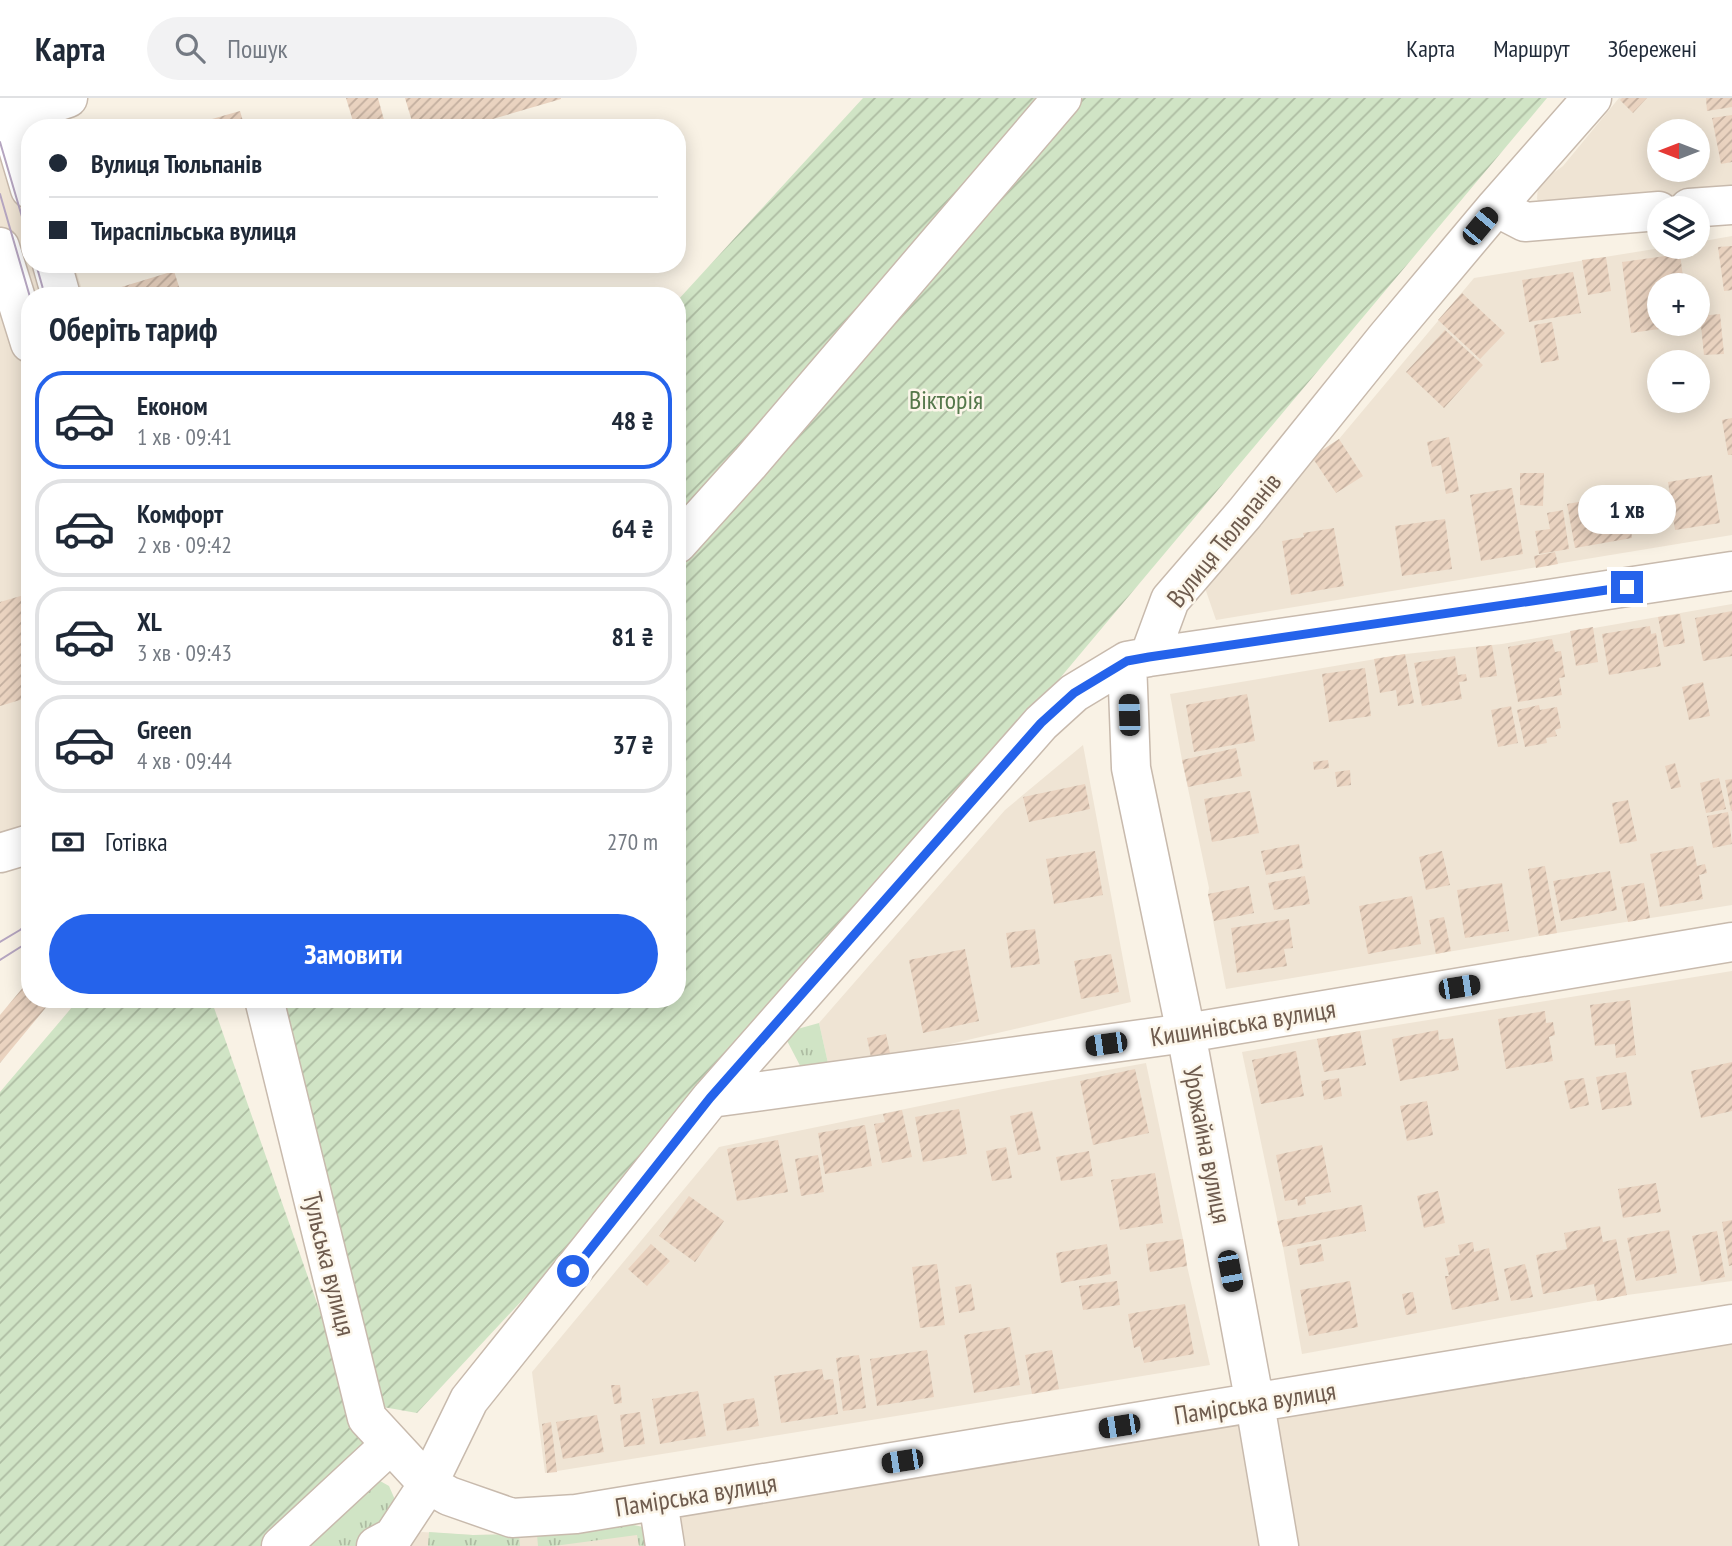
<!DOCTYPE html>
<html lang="uk">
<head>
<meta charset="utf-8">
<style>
	body { margin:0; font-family:"PT Sans Narrow",sans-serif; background:#f2f2f3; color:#1f2937; height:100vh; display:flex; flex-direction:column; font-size:26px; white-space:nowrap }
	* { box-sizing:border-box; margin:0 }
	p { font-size:23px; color:#747a83 }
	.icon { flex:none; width:38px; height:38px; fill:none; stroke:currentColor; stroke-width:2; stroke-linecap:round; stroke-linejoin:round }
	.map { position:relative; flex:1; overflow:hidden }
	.drawer { position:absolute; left:21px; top:189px; width:665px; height:721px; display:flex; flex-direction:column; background:#fff; border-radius:28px; box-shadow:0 4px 18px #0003 }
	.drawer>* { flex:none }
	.top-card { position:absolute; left:21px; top:21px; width:665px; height:154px; border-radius:28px; box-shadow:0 4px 18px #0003; display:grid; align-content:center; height:154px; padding:0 28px; background:#fff }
	.needle { width:46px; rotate:270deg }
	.controls { position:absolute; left:1647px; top:21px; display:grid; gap:14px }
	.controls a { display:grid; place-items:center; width:63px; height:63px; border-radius:50%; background:#fff; box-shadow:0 4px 18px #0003; font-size:35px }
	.end { position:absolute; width:32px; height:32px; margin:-16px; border:9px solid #2563eb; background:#fff; box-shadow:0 0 0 4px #fff }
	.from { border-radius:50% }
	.bubble { position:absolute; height:49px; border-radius:24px; background:#fff; box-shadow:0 4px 18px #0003; font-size:23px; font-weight:600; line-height:49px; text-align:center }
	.car { position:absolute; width:21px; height:42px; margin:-21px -10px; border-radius:9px; box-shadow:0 0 5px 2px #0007; background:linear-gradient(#222 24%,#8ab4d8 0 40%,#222 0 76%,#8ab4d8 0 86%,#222 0) }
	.top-card b { display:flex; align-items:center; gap:24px; height:66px; font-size:26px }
	.top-card b+b { border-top:2px solid #e0e1e3 }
	.top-card i { width:18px; height:18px; background:#1f2937 }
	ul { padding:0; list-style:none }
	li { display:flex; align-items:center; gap:21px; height:98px; margin:0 14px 10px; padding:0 14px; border:4px solid #e0e1e3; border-radius:28px }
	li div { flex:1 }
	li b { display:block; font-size:26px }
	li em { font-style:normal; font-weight:600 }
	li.selected { border-color:#2563eb }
	li>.icon { width:63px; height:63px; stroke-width:1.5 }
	h2 { padding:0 28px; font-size:32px; line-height:84px }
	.pay { display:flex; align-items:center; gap:18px; height:77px; padding:0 28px; font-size:26px }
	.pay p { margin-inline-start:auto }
	.primary-button { display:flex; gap:14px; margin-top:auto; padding:14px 28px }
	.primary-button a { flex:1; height:80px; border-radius:42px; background:#2563eb; color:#fff; font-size:28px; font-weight:600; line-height:80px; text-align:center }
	header { display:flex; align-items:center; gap:42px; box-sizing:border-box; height:98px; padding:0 35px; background:#fff; border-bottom:2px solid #e0e1e3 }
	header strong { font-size:33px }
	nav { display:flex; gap:38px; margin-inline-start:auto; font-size:24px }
	.search { width:490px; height:63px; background:#f2f2f3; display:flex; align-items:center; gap:18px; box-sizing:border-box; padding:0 24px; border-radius:38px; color:#747a83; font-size:26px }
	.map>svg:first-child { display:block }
	.residential { fill:#efe4d4; fill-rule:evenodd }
	.grass { fill:url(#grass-tufts) }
	.garden { fill:url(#garden-furrows) }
	.building { fill:url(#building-hatch) }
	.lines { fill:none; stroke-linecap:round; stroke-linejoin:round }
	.minor-casing { stroke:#c8baad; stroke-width:41 }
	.minor { stroke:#fff; stroke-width:38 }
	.tram { stroke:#b5a5c0; stroke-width:2 }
	.route { stroke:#2563eb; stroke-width:9 }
	.labels { text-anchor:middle; stroke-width:5; stroke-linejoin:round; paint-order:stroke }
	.park-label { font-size:26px; fill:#55784b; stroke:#fcf6ea }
	.street-label { font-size:26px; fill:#6e5b4e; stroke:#fcf6ea }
</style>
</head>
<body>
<header>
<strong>Карта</strong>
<div class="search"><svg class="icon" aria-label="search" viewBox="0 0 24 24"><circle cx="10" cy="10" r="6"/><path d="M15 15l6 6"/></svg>Пошук</div>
<nav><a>Карта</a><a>Маршрут</a><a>Збережені</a></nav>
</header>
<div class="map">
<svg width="1732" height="1448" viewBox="0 0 1732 1448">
	<defs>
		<pattern id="grass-tufts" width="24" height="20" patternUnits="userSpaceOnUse" patternTransform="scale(1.75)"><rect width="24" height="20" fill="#d0e4c5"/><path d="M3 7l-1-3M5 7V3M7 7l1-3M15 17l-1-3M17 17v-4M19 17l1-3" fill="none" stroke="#adbca2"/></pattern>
		<pattern id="garden-furrows" width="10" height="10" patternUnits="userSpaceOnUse" patternTransform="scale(1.75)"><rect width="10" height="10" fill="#d0e4c5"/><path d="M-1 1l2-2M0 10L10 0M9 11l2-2" fill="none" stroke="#adbca2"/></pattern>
		<pattern id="building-hatch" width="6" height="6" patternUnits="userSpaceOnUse" patternTransform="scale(1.75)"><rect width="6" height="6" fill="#ead3c0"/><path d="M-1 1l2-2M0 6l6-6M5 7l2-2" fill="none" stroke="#c2ae9e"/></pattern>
	</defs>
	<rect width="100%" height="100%" fill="#f9f2e5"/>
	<!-- residential -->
	<path class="residential" d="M0 0 30 30V166H74L84 198H30V727L0 736Z
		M1619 0H1732V100L1542 109 1537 101 1538 86 1563 68ZM1659 33H1698V72H1659Z
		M1732 138V437L1216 522 1205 490 1312 359 1339 341 1474 180 1667 149H1698V144ZM1659 187H1698V226H1659ZM1659 264H1698V303H1659Z
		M1732 506V807L1557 835 1436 856 1226 891 1208 796 1209 790 1182 662 1170 596 1405 556 1502 546Z
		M1083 647 1131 904 830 974 819 925 1005 712Z
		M1732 873V1183L1627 1197 1302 1256 1283 1149 1242 954 1360 933Z
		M1146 965 1183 1141 1187 1168 1210 1267 545 1375 532 1274 719 1049 1003 991Z
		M1732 1238V1448H658L652 1418Z
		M625 1425 653 1448H392L422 1434 473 1437 519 1436Z"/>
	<!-- grass -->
	<path class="grass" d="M819 925 830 974 807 981 783 935Z
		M366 1375 389 1388 399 1411 366 1448H288Z
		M625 1425 643 1429 653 1448H639L637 1437 554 1448H538L537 1437Z
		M429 1434 473 1437 519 1436 520 1448H428Z"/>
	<!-- garden -->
	<path class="garden" d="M863 0H1547L678 1035 417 1315 383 1309 273 901H677V203Z
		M79 901H211L378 1380 315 1448H0V994Z"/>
	<!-- building -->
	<path class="building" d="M346 0H378L384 22 355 30Z
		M405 0H561V1L462 30H414Z
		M1622 0H1647L1633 15 1620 2Z
		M1706 0H1732V9L1707 13Z
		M240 13 245 30H184V29Z
		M1732 17V64L1721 66 1712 20Z
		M1732 148V192L1724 193 1718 149Z
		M1680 156 1684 187H1659V214H1657L1659 231 1631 235 1622 164Z
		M1606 159 1611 193 1588 197 1582 162Z
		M174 173 182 198H95V197Z
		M1573 174 1581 215 1529 224 1522 182Z
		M1462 195 1505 235 1480 261 1438 222Z
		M1720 216 1724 256 1704 257 1700 218Z
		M1552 224 1559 262 1541 265 1534 227Z
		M1445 232 1483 267 1444 310 1406 274Z
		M1732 320V357H1728L1722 322Z
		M1449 339 1459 393 1446 396 1441 367 1432 369 1427 344Z
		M1339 341 1363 378 1336 395 1312 359Z
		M1520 375H1544L1543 408 1520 407Z
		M1712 377 1720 425 1675 432 1668 384Z
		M1512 390 1523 456 1481 463 1470 397Z
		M1625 396 1628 416 1637 415 1638 423 1630 424 1632 440 1575 450 1567 406Z
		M1563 412 1569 451 1539 456 1535 433 1550 431 1547 415Z
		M1445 421 1452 471 1402 478 1395 428Z
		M1334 430 1344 488 1291 497 1282 443 1304 439 1303 435Z
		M1555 454 1558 466 1536 470 1534 458Z
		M24 497 30 517V599L0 608V504Z
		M1732 513V558L1703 563 1695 520Z
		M1680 516 1685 545 1664 549 1658 519Z
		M1650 528 1651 536 1656 535 1661 568 1609 577 1602 536Z
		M1593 529 1598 564 1576 568 1570 533Z
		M1552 541 1555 554 1561 553 1565 579 1559 580 1562 597 1518 604 1508 549Z
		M1492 547 1497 578 1480 580 1476 549Z
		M1405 556 1414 605 1398 608 1396 592 1380 595 1374 561Z
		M1455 558 1458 577 1466 576 1467 583 1459 584 1462 601 1422 608 1414 565Z
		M1365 570 1371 618 1329 624 1322 576Z
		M1703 584 1710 618 1689 622 1682 589Z
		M1247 596 1255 643 1194 654 1186 607Z
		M1539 607 1540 612 1557 609 1561 630 1555 632 1557 638 1546 640 1547 645 1525 649 1517 612Z
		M1511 608 1518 645 1498 649 1491 612Z
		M1236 650 1242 678 1188 689 1182 662Z
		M1328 662 1329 670 1314 672 1313 664Z
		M1675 665 1681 689 1671 691 1665 668Z
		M1350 672 1351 687 1337 689 1335 674Z
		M1719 680 1726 711 1706 715 1700 685Z
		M1732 681V713H1731L1725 682Z
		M1085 686 1090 711 1029 724 1023 699Z
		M1250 693 1259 735 1212 744 1204 701Z
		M1628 702 1637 743 1620 746 1612 705Z
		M1728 714 1732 746 1713 750 1707 718Z
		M1299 746 1303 770 1266 777 1261 753Z
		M1693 748 1697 768 1705 766 1707 775 1699 777 1703 801 1660 809 1650 756Z
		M1095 753 1103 797 1054 806 1046 761Z
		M1442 753 1450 787 1426 792 1419 759Z
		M1545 768 1557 835 1539 838 1528 771Z
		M1610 773 1617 812 1561 823 1553 783Z
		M1305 778 1310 806 1274 812 1268 785Z
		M1502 785 1509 833 1465 840 1457 792Z
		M1644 785 1650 820 1628 824 1621 789Z
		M1249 788 1254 815 1214 823 1208 796Z
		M1412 798 1421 846 1368 856 1359 808Z
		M1444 819 1451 853 1436 856 1429 822Z
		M1289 821 1293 850 1284 851 1287 868 1237 875 1231 830Z
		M1035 831 1040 866 1011 870 1006 835Z
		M965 851 979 923 923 935 909 862Z
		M1111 856 1119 894 1081 901 1074 863Z
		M30 881V901H53L0 965V917Z
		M1630 902 1636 957 1616 960 1615 946 1595 948 1590 907Z
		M1545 913 1546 925 1553 924 1555 937 1549 939 1553 963 1506 971 1498 921Z
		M1438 932 1439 942 1453 940 1459 972 1400 983 1392 941Z
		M1360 933 1366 967 1324 974 1317 941Z
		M886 936 891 960 872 964 867 940Z
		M1296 953 1304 998 1261 1006 1252 962Z
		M1732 964V1013L1701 1020 1691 973Z
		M1135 971 1149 1035 1093 1047 1080 983Z
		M1626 974 1632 1007 1602 1012 1596 979Z
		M1339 980 1342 998 1324 1002 1321 983Z
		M1584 980 1589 1007 1570 1011 1564 983Z
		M1427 1003 1433 1037 1407 1043 1400 1008Z
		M959 1011 967 1056 923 1064 915 1019Z
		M902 1012 912 1059 882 1065 874 1026 885 1024 883 1016Z
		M1032 1013 1041 1052 1018 1057 1010 1018Z
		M865 1027 872 1068 825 1076 818 1035Z
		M778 1042 788 1094 737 1103 727 1051Z
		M1322 1047 1331 1094 1305 1099 1306 1106 1298 1108 1297 1101 1285 1103 1276 1057Z
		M1006 1049 1012 1080 992 1083 986 1053Z
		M1089 1053 1093 1078 1061 1083 1056 1059Z
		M818 1057 824 1094 801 1098 795 1061Z
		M1155 1075 1163 1125 1120 1132 1111 1082Z
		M1656 1085 1661 1114 1623 1120 1618 1091Z
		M1438 1093 1445 1125 1424 1130 1417 1098Z
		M689 1098 724 1123 695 1164 659 1138Z
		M1362 1107 1366 1133 1283 1149 1277 1123Z
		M1732 1122V1167L1729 1168 1722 1124Z
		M1600 1128 1603 1144 1616 1141 1627 1197 1597 1203 1594 1186 1543 1196 1536 1157 1567 1151 1564 1135Z
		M1669 1132 1677 1175 1636 1183 1627 1140Z
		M1717 1133 1725 1179 1701 1184 1692 1138Z
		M1183 1141 1187 1168 1150 1174 1146 1146Z
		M1473 1144 1474 1154 1489 1150 1499 1202 1452 1212 1445 1178H1449L1445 1160 1460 1157 1458 1147Z
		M651 1146 670 1163 647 1188 628 1171Z
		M1107 1146 1111 1176 1061 1185 1056 1155Z
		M1321 1146 1324 1163 1300 1167 1297 1151Z
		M937 1166 945 1227 920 1230 912 1169Z
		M1525 1166 1533 1199 1511 1203 1504 1171Z
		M1117 1183 1120 1207 1083 1212 1079 1188Z
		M1350 1183 1358 1229 1309 1238 1300 1192Z
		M971 1186 975 1212 959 1215 955 1189Z
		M1413 1194 1417 1215 1406 1217 1402 1196Z
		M1185 1206 1194 1256 1144 1265 1140 1248 1134 1250 1128 1216Z
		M1010 1229 1020 1287 974 1295 964 1237Z
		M927 1252 934 1299 877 1308 870 1261Z
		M1052 1252 1059 1291 1032 1296 1025 1257Z
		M859 1257 866 1310 843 1313 836 1260Z
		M822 1271 824 1282 833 1281 838 1316 781 1325 774 1278Z
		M611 1287H620L622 1305 614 1306Z
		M698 1293 706 1338 660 1346 652 1301Z
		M754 1300 759 1328 727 1333 723 1306Z
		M640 1314 645 1346 624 1349 620 1317Z
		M597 1317 604 1354 563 1361 556 1324Z
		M551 1324 557 1374 547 1375 542 1326Z"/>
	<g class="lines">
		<!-- minor casing -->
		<g class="minor-casing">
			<path id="minor" d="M3 0 30 91
				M0 23 68 0
				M1496 109 1525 124 1659 113
				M1689 110 1732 107
				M0 149 30 245
				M52 166 61 198
				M677 446 750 365 1062 0
				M1149 559 1522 505 1732 473
				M1127 563 1131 670 1186 935 1255 1306 1279 1448
				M0 755 30 746
				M264 901 367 1320 428 1386 449 1398 512 1420 576 1416 1732 1226
				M711 1000 1186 935 1732 844
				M658 1403 665 1448
				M281 1448 391 1346
				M376 1448 393 1439 428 1386 469 1302 711 1000 1041 625 1074 595 1127 563 1149 559 1170 502 1245 415 1386 240 1496 109 1592 0"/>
		</g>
		<!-- minor -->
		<use href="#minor" class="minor"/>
		<!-- tram -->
		<path class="tram" d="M0 44 30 146
			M0 96 30 199
			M36 166 45 198
			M0 844 20 832 30 824
			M0 862 30 843"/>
	</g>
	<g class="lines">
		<!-- route -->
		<path class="route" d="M573 1173 710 1000 1041 625 1074 595 1127 563 1149 559 1627 489"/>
	</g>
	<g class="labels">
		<!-- park labels -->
		<g class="park-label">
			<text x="946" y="311">Вікторія</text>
		</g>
		<!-- street labels -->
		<g class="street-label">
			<text transform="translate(1224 442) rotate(-51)" y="9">Вулиця Тюльпанів</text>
			<text transform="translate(1243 925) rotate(-9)" y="9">Кишинівська вулиця</text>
			<text transform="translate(1207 1047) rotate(79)" y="9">Урожайна вулиця</text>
			<text transform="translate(329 1166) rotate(76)" y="9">Тульська вулиця</text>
			<text transform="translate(1255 1305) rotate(-9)" y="9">Памірська вулиця</text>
			<text transform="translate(696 1397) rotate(-9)" y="9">Памірська вулиця</text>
		</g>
	</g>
</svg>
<div class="controls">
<a><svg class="needle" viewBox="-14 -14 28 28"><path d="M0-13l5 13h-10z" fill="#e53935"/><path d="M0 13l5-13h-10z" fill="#747a83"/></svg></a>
<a><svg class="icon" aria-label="layers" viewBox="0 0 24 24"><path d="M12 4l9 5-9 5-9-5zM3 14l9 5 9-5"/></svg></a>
<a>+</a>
<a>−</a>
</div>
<i class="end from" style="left:573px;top:1173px"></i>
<i class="end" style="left:1627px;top:489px"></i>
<div class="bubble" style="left:1578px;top:387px;width:98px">1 хв</div>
<i class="car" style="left:1480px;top:128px;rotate:40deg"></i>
<i class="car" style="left:1129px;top:617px;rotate:358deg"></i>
<i class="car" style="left:1459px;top:889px;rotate:81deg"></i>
<i class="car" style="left:1106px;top:946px;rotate:262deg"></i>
<i class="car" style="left:1230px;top:1173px;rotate:169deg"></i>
<i class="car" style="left:1119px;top:1328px;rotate:261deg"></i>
<i class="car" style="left:902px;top:1363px;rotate:261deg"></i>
<div class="top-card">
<b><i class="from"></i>Вулиця Тюльпанів</b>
<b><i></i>Тираспільська вулиця</b>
</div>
<section class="drawer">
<h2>Оберіть тариф</h2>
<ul>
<li class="selected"><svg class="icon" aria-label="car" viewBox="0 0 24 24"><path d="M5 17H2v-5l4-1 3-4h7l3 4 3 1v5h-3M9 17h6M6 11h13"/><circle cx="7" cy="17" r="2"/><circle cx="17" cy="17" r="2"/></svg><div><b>Економ</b><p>1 хв · 09:41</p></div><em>48 ₴</em></li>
<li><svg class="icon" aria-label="car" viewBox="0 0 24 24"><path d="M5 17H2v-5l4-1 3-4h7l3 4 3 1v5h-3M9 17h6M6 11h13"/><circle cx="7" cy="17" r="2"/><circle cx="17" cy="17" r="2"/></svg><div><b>Комфорт</b><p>2 хв · 09:42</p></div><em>64 ₴</em></li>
<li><svg class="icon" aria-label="car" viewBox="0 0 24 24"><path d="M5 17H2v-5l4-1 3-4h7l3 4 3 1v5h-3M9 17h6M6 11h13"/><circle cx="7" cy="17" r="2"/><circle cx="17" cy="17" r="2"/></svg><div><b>XL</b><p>3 хв · 09:43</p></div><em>81 ₴</em></li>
<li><svg class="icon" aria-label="car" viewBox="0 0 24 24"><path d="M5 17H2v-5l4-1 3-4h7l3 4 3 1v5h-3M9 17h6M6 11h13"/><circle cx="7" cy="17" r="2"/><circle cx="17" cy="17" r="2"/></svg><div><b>Green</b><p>4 хв · 09:44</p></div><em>37 ₴</em></li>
</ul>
<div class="pay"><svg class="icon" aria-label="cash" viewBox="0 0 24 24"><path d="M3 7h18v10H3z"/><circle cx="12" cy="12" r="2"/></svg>Готівка<p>270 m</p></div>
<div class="primary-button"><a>Замовити</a></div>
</section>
</div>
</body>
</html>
